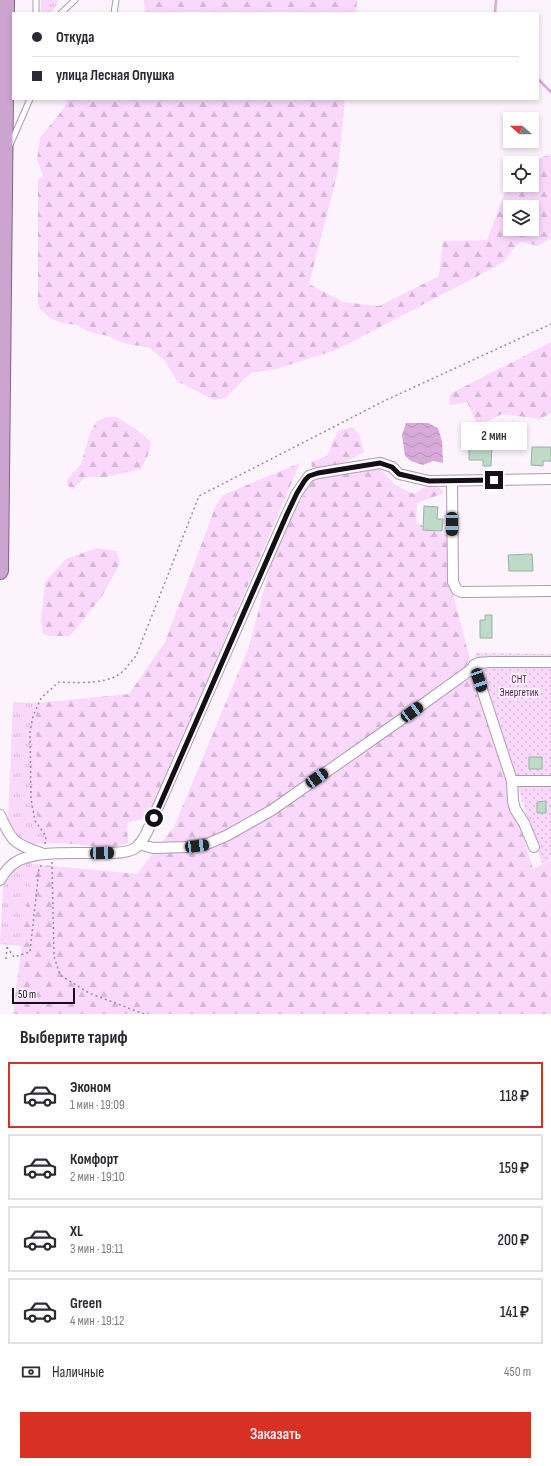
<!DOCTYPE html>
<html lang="ru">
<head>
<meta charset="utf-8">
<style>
	body { margin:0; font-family:"Sofia Sans Condensed",sans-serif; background:#f7f7f7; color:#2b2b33; height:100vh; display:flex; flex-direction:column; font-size:15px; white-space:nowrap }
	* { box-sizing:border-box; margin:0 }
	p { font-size:13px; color:#7c7c81 }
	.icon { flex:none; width:22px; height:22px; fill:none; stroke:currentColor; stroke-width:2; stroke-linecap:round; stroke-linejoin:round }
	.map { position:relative; height:1014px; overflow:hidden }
	.drawer { display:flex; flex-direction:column; background:#fff; flex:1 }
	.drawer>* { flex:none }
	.guide { position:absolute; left:12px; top:12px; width:527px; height:88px; border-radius:0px; box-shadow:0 2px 6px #0003; display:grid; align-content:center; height:88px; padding:0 20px; background:#fff }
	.needle { width:26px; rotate:290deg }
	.controls { position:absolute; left:503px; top:112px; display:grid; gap:8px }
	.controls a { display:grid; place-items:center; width:36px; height:36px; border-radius:0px; background:#fff; box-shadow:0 2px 6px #0003; font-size:20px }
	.scale { position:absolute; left:12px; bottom:10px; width:63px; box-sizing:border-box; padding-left:4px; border:2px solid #160f17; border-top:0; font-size:11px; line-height:14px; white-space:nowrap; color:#160f17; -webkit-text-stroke:3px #fcf3fd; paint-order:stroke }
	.end { position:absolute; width:18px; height:18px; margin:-9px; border:5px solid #160f17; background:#fff; box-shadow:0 0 0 2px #fff }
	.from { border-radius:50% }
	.bubble { position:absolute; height:28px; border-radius:0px; background:#fff; box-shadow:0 2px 6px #0003; font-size:13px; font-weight:600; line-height:28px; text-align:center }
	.car { position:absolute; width:12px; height:24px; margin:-12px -6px; border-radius:5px; box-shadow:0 0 3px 1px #0007; background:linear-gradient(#222 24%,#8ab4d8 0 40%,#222 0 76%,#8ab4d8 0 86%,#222 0) }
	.guide b { display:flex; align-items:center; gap:14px; height:38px; font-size:15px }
	.guide b+b { border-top:1px solid #e1e1e2 }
	.guide i { width:10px; height:10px; background:#2b2b33 }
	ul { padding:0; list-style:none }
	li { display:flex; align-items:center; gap:12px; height:66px; margin:0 8px 6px; padding:0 12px; border:2px solid #e1e1e2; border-radius:0px }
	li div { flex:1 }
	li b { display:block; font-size:15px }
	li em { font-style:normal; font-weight:600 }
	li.current { border-color:#d93025 }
	li>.icon { width:36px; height:36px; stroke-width:1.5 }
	h2 { padding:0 20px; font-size:18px; line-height:48px }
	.pay { display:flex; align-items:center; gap:10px; height:44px; padding:0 20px; font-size:15px }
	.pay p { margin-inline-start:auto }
	.button { display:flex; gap:8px; margin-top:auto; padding:8px 20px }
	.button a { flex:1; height:46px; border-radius:0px; background:#d93025; color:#fff; font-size:16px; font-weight:600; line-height:46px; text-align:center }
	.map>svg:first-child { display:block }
	.grass { fill:url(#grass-tufts) }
	.forest { fill:url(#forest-firs); fill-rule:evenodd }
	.garden { fill:url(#garden-dots) }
	.water { fill:url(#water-waves) }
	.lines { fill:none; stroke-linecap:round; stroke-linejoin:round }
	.stream { stroke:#d7aada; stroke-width:2.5 }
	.building { fill:#bfdac8; stroke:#98b2a0 }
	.service-casing { stroke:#af9bb0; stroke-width:7 }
	.minor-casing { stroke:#af9bb0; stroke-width:12 }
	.trunk-casing { stroke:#846287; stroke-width:18 }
	.path { stroke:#968e97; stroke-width:1.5; stroke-dasharray:2 3; stroke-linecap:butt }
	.service { stroke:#fff; stroke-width:5 }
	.minor { stroke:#fff; stroke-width:10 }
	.trunk { stroke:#cca4d0; stroke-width:16 }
	.route { stroke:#160f17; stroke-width:5 }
	.labels { text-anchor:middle; stroke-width:3.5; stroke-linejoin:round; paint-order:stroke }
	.park-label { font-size:11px; fill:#541f59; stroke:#fcf3fd }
</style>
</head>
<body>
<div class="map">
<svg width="551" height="1014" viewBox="0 0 551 1014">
	<defs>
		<pattern id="grass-tufts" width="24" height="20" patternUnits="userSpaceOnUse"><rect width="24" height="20" fill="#f9d8fb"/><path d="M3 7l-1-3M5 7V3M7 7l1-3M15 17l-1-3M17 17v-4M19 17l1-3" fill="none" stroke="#d5b8d6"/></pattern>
		<pattern id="forest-firs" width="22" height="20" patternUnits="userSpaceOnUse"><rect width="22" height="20" fill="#f9d8fb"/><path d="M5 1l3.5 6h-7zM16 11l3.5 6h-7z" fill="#d5b8d6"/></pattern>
		<pattern id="garden-dots" width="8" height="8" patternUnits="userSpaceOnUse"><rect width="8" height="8" fill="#f9d8fb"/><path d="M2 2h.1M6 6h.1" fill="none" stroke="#d5b8d6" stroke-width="1.8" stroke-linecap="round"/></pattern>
		<pattern id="water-waves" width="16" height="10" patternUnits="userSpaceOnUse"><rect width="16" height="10" fill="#d7aada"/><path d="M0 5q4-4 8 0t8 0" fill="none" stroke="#b891ba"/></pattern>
	</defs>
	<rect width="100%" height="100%" fill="#fcf3fd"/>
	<!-- grass -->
	<path class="grass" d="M41 0H58L57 4 51 13H41Z
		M13 702 36 703 37 820 42 827 63 843 27 844 18 837 8 821Z
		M26 862H31L32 864 22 946 0 944 3 889C7 873 12 870 26 862Z"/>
	<!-- forest -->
	<path class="forest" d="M144 0H357L356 13H145Z
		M67 99H345L338 171 309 284 343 302 379 306 439 276 443 241 487 240 508 184 510 181V185H532V163H525L551 154V238L538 246 521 242 512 250 505 261 493 268 336 350 276 369 251 373 240 383 226 398 214 400 177 381 164 360 150 348 123 343 108 336 89 332 77 325 62 323 52 319 43 312 40 309 38 302V180L43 176 37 159 40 138 64 108ZM510 207H532V229H510Z
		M551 342V413L540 419 502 414 478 426 467 402 450 405V394Z
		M106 417H117L141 433 151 442 148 455 141 469 106 477H85L73 489 67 485V480L81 464 90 433 96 422Z
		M352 427 359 434 364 452C348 461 330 470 312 468L311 462 327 456 338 431Z
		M300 463 149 817 127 823 128 843 112 848 63 843 42 827 37 820 36 703 129 694 165 642 216 505 223 495Z
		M379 468 395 485 414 494 429 485 440 488 444 493 417 503 416 523 449 536V579L470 659 458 679H475L533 869 551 860V1014H13L32 864 137 874 174 827 249 647 270 567 285 527 311 482 323 477Z
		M97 548 116 551 120 563 102 596 70 636H50L43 634 41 621 45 582 66 559Z"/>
	<!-- garden -->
	<path class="garden" d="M475 653 551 654V859L542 863Z"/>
	<!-- water -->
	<path class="water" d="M406 423H428L438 428 442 441 443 463 433 461 423 465 411 461 405 456 402 435Z"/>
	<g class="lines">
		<!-- stream -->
		<path class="stream" d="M495 13 496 0
			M538 79 551 92"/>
	</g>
	<!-- building -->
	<path class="building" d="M469 444H492L491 466H483V460H469Z
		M532 447H551V461H543V466L531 465Z
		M424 506 438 507 437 519H443L442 531 423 530Z
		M532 554 533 571H509L508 555Z
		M485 615H492V638H480V620H485Z
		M529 757H542V769H529Z
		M546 801V813H537V802Z"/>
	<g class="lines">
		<!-- service casing -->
		<g class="service-casing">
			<path id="service" d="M36 13V0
				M61 13 75 0
				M114 13 116 0
				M10 145 30 99"/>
		</g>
		<!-- minor casing -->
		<g class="minor-casing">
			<path id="minor" d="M452 481 453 582 457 590 462 592 551 591
				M474 665 512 781 513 801 515 809 524 823 534 847
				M512 781H551
				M0 815C11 841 14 844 41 853
				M139 844 153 848 187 847 207 844 228 835 272 810 412 712 469 671 478 663 490 662H551
				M0 880C4 873 9 866 16 862 36 849 83 854 107 853 116 853 126 853 134 849 140 845 144 838 147 832L287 514 297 493 309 476 318 473 380 463 392 467 399 474 429 481 551 479"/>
		</g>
		<!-- trunk casing -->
		<g class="trunk-casing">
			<path id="trunk" d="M0 571 6 0"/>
		</g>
		<!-- path -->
		<path class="path" d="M45 844 46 836 35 821 31 799 30 732 33 716 41 698 59 682C76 683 104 684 118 675 125 671 130 662 136 656L199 496 384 401 551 324
			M52 862 54 956 60 975 89 993 144 1014
			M7 947 14 957 30 952 39 869 42 864
			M6 959 7 947"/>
		<!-- service -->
		<use href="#service" class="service"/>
		<!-- minor -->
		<use href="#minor" class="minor"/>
		<!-- trunk -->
		<use href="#trunk" class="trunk"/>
	</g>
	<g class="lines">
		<!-- route -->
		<path class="route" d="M154 818 287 514 297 493 305 480 309 476 318 473 380 463 392 467 399 474 429 481 494 480"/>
	</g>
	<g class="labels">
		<!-- park labels -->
		<g class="park-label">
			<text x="519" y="683">СНТ<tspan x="519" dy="13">Энергетик</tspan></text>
		</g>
	</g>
</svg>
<div class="controls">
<a><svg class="needle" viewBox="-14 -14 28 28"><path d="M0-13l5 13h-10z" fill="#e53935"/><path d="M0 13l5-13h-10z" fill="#7c7c81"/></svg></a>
<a><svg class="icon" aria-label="locate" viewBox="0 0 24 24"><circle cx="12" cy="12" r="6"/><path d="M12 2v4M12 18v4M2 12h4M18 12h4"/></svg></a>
<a><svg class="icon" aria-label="layers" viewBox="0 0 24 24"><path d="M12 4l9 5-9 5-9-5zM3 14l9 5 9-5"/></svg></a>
</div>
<div class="scale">50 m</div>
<i class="end from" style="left:154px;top:818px"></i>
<i class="end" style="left:494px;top:480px"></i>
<div class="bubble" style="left:461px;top:422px;width:66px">2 мин</div>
<i class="car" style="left:452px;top:524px;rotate:180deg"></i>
<i class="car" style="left:479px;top:680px;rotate:162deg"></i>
<i class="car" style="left:412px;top:712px;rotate:53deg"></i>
<i class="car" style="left:317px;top:778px;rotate:55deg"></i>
<i class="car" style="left:197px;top:846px;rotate:83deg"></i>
<i class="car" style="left:102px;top:853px;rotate:88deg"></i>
<div class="guide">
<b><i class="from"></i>Откуда</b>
<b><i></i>улица Лесная Опушка</b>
</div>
</div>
<section class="drawer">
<h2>Выберите тариф</h2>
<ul>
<li class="current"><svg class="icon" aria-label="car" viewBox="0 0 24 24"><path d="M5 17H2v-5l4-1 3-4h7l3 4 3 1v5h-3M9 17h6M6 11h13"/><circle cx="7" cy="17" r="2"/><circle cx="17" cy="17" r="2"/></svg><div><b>Эконом</b><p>1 мин · 19:09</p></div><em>118 ₽</em></li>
<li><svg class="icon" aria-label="car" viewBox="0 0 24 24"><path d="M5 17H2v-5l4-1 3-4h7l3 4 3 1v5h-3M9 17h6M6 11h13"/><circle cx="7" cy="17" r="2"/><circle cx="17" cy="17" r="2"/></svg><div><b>Комфорт</b><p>2 мин · 19:10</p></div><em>159 ₽</em></li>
<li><svg class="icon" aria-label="car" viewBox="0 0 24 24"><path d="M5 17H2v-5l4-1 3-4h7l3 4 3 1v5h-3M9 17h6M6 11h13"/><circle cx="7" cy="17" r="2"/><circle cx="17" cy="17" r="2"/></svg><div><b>XL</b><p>3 мин · 19:11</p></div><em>200 ₽</em></li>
<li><svg class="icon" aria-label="car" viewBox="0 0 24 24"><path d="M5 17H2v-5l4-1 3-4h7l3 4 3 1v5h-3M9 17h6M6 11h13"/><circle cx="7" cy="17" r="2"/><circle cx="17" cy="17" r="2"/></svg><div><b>Green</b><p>4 мин · 19:12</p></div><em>141 ₽</em></li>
</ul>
<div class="pay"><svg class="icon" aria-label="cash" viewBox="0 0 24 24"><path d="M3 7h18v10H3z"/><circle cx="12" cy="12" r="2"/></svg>Наличные<p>450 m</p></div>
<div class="button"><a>Заказать</a></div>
</section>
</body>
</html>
